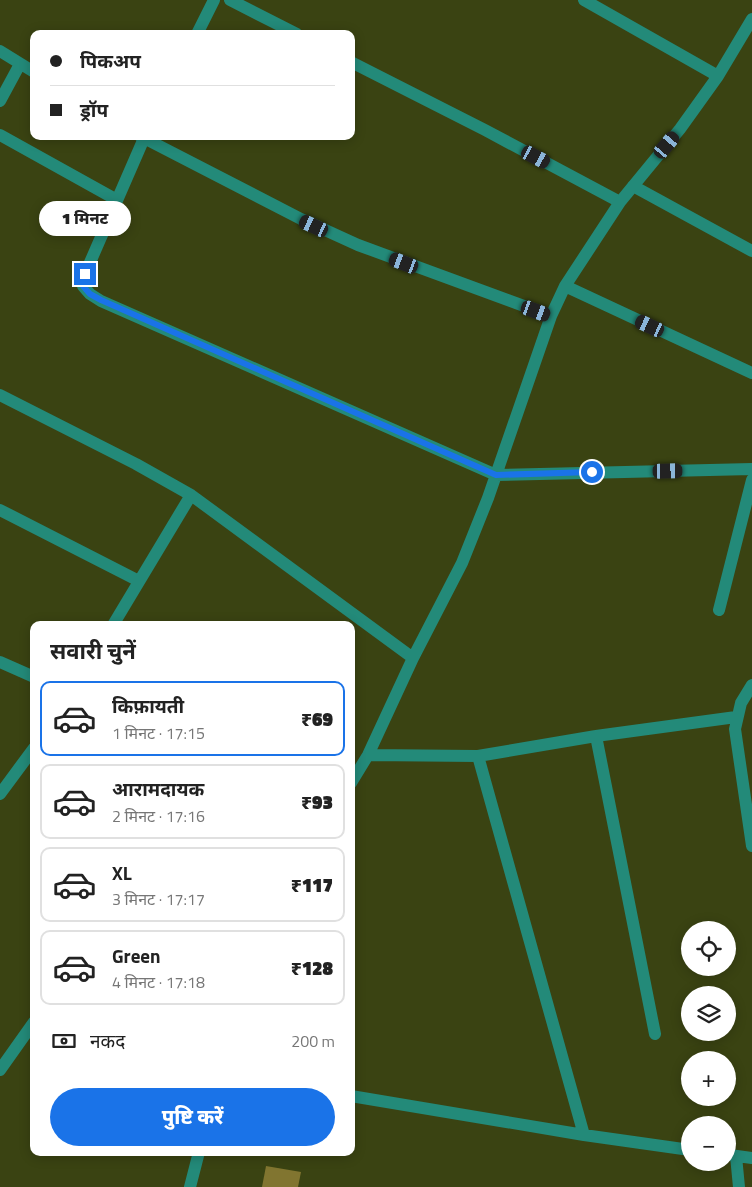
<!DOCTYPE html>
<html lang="hi">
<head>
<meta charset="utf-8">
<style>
	body { margin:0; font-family:"Titillium Web","Noto Sans Devanagari",sans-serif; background:#f2f2f2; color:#222; height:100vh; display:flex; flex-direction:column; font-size:19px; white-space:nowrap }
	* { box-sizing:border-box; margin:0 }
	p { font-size:16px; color:#767676 }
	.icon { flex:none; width:28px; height:28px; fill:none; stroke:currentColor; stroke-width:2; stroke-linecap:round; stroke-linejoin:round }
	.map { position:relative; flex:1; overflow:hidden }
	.sheet { position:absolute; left:30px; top:621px; width:325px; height:535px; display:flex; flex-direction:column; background:#fff; border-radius:10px; box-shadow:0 2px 12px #0003 }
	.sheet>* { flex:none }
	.top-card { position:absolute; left:30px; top:30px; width:325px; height:110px; border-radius:10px; box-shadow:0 2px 12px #0003; display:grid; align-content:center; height:110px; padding:0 20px; background:#fff }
	.controls { position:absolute; left:681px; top:921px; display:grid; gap:10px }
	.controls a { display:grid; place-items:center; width:55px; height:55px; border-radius:50%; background:#fff; box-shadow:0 2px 12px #0003; font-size:25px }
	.end { position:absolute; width:22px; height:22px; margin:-11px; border:6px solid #1a73e8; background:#fff; box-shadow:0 0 0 2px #fff }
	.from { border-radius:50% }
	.bubble { position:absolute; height:35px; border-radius:18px; background:#fff; box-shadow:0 2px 12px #0003; font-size:16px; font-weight:800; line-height:35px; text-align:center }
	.car { position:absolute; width:15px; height:30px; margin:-15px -8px; border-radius:6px; box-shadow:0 0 4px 1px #0007; background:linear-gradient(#222 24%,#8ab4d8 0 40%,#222 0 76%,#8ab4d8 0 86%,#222 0) }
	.top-card b { display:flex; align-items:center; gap:18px; height:48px; font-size:19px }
	.top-card b+b { border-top:1px solid #e0e0e0 }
	.top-card i { width:12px; height:12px; background:#222 }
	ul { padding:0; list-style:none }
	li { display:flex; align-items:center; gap:15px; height:75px; margin:0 10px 8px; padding:0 10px; border:2px solid #e0e0e0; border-radius:10px }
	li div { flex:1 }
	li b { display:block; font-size:19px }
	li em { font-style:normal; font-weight:800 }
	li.current { border-color:#1a73e8 }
	li>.icon { width:45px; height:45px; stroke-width:1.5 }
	h2 { padding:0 20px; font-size:22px; line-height:60px }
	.pay { display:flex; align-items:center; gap:12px; height:55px; padding:0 20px; font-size:19px }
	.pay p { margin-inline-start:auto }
	.cta { display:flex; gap:10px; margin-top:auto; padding:10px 20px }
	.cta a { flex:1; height:58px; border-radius:30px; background:#1a73e8; color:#fff; font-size:20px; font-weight:800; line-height:58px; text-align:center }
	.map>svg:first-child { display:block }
	.building { fill:#817530 }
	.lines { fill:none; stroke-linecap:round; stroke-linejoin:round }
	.minor { stroke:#238a79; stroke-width:12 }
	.route { stroke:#1a73e8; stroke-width:6 }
</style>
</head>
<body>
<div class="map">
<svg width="752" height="1187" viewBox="0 0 752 1187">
	<rect width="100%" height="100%" fill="#3a4312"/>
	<!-- building -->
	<path class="building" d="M266 1166 301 1172 298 1187H262Z"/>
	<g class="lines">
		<!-- minor -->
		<path class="minor" d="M230 0 297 34
			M584 0 718 76
			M197 34 214 0
			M0 51 34 72
			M351 62 485 130 620 202
			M0 101 20 64
			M0 135 117 200
			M140 136 301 219 358 245 551 316
			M145 136 85 274 83 286 90 294 101 301 496 475 752 469
			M633 186 752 251
			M565 286 752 373
			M0 395 136 464 191 495 413 658
			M0 510 139 581
			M719 610 752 480
			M113 625 191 495
			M0 662 34 677
			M752 685 741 703 735 729 752 846
			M596 736 655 1034
			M368 755 478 756 596 736 736 717
			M478 756 584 1135
			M351 783 368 755 413 658 462 563 488 498 551 316 565 286 620 202 680 129 718 76 752 19
			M0 794 34 748
			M0 1070 34 1022
			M351 1096 584 1135 690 1150
			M730 1155 752 1158
			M736 1156 739 1187
			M190 1187 199 1152"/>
	</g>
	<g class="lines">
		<!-- route -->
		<path class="route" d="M85 274 83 286 90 294 101 300 496 475 592 472"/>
	</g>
</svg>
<div class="controls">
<a><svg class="icon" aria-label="locate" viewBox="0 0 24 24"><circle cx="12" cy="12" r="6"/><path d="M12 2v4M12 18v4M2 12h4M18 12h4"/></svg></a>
<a><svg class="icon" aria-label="layers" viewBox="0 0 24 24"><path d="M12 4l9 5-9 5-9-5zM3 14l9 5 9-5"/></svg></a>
<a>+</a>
<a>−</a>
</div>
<i class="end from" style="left:592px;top:472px"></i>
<i class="end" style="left:85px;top:274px"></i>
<div class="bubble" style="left:39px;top:201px;width:92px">1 मिनट</div>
<i class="car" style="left:667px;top:145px;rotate:40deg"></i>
<i class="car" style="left:536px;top:157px;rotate:118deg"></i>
<i class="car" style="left:314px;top:226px;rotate:295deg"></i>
<i class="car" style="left:404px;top:263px;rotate:291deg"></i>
<i class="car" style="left:536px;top:311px;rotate:110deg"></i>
<i class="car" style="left:650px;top:326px;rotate:295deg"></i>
<i class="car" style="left:668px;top:471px;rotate:89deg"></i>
<div class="top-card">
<b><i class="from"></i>पिकअप</b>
<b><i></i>ड्रॉप</b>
</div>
<section class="sheet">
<h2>सवारी चुनें</h2>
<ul>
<li class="current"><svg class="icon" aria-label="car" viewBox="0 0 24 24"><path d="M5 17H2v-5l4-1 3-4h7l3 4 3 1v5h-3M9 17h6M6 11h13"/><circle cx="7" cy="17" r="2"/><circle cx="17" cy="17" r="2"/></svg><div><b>किफ़ायती</b><p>1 मिनट · 17:15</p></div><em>₹69</em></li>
<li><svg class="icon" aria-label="car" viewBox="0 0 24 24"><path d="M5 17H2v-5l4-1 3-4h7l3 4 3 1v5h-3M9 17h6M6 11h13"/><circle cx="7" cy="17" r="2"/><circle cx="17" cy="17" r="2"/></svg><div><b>आरामदायक</b><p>2 मिनट · 17:16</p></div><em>₹93</em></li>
<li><svg class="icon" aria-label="car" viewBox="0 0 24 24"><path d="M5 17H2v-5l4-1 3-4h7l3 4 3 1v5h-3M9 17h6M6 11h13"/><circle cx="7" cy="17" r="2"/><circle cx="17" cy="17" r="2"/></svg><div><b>XL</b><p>3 मिनट · 17:17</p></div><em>₹117</em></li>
<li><svg class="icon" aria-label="car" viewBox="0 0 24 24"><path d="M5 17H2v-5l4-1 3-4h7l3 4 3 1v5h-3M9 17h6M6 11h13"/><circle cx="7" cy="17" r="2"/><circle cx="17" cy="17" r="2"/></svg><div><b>Green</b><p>4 मिनट · 17:18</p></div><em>₹128</em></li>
</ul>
<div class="pay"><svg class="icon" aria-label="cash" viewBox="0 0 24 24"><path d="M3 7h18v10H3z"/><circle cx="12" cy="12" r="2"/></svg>नकद<p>200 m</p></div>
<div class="cta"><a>पुष्टि करें</a></div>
</section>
</div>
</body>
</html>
